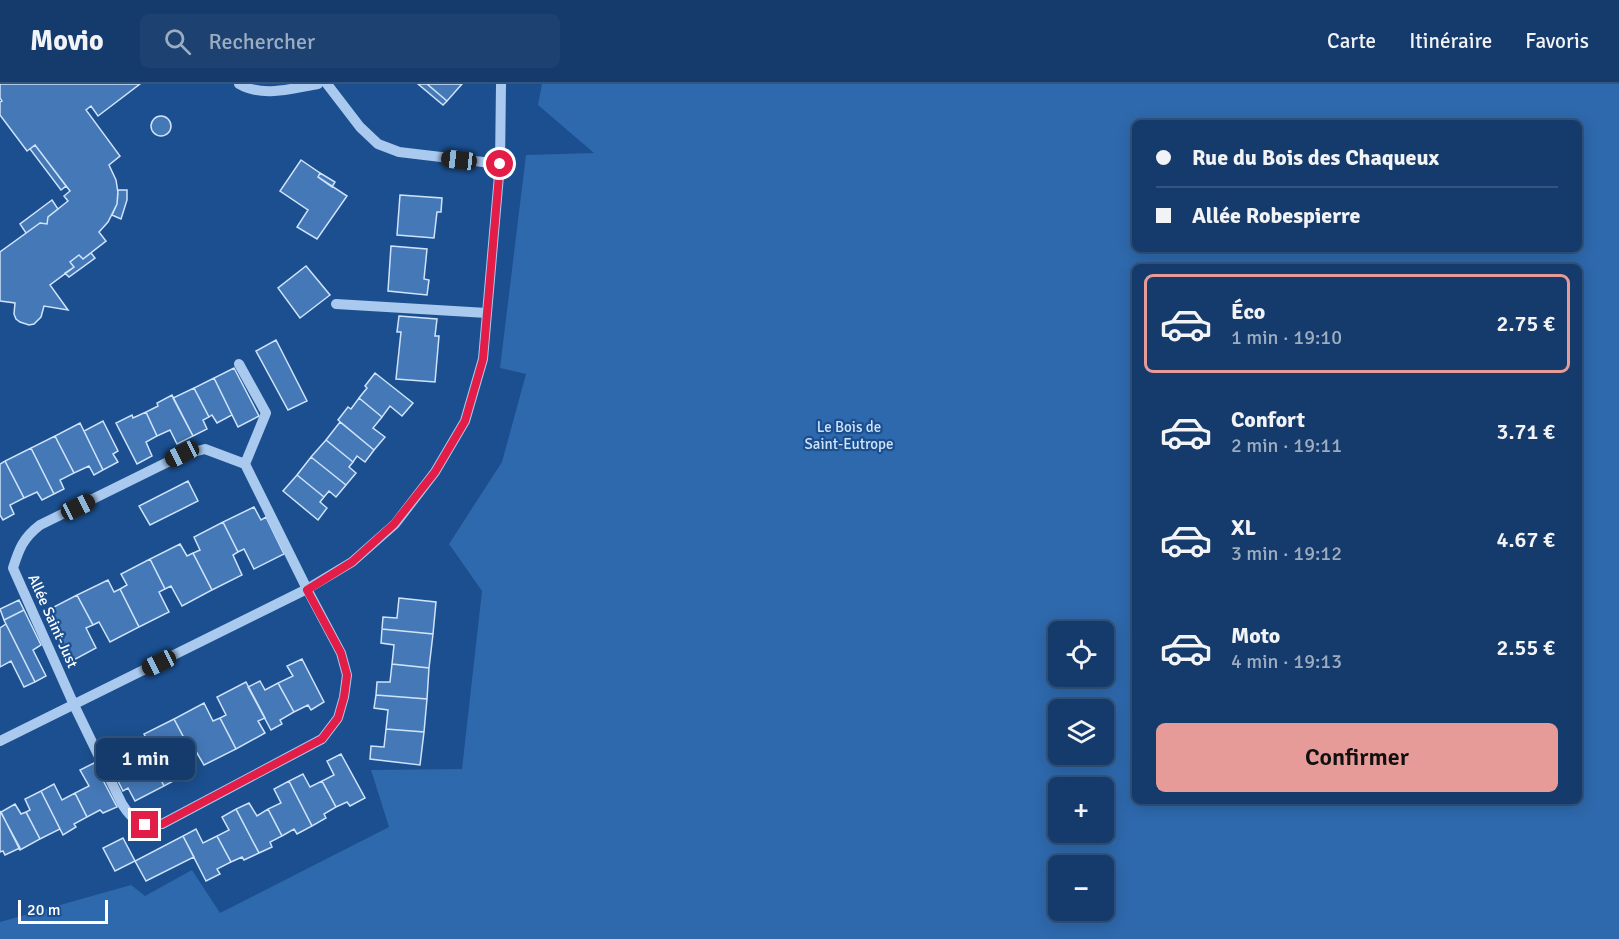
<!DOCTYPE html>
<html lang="fr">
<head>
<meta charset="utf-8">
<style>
	body { margin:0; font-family:Signika,sans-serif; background:#1d4271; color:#f1f3f6; height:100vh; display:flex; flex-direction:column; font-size:22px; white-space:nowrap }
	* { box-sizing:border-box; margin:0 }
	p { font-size:20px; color:#9dadc1 }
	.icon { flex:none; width:33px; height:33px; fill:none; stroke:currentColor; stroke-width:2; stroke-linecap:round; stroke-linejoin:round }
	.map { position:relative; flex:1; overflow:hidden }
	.sheet { position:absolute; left:1132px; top:180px; width:450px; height:540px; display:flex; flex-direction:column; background:#143b6b; border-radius:9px; box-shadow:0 3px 15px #0003,0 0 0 2px #33557e }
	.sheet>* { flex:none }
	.guide { position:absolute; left:1132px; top:36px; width:450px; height:132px; border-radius:9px; box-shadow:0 3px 15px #0003,0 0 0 2px #33557e; display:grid; align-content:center; height:132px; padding:0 24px; background:#143b6b }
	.buttons { position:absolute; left:1048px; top:537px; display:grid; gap:12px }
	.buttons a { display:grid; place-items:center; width:66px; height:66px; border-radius:9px; background:#143b6b; box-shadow:0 3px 15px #0003,0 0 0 2px #33557e; font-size:30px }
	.scale { position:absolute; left:18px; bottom:15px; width:90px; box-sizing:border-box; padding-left:6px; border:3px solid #fff; border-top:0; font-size:16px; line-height:21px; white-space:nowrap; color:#fff; -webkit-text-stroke:4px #1b4f8f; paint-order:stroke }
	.end { position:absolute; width:27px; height:27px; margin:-14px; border:8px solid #e11d48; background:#fff; box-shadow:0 0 0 3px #fff }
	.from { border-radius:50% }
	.bubble { position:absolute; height:42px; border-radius:9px; background:#143b6b; box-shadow:0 3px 15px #0003,0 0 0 2px #33557e; font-size:20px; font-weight:600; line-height:42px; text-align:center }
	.car { position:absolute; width:18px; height:36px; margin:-18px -9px; border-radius:8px; box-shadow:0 0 4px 2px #0007; background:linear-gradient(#222 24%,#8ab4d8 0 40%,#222 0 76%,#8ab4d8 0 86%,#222 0) }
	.guide b { display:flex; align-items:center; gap:21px; height:57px; font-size:22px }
	.guide b+b { border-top:2px solid #33557e }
	.guide i { width:15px; height:15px; background:#f1f3f6 }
	ul { padding:10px 0 0; list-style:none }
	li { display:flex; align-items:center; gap:18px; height:99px; margin:0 12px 9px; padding:0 12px; border:3px solid transparent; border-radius:9px }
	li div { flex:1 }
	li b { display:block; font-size:22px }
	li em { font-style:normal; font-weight:600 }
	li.on { border-color:#e69b98 }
	li>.icon { width:54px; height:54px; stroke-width:1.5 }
	.cta { display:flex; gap:12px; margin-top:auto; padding:12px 24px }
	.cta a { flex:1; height:69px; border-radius:9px; background:#e69b98; color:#111; font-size:24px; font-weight:600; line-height:69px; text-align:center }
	header { display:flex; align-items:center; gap:36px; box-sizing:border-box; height:84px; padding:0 30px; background:#143b6b; border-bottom:2px solid #33557e }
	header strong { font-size:28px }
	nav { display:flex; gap:33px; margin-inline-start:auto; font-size:21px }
	.search { width:420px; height:54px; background:#1d4271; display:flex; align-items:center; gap:15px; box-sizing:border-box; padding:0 21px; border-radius:9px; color:#9dadc1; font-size:22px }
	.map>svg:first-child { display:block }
	.green { fill:#2e69ad; fill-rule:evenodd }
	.building { fill:#4478b7; stroke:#cfe3fa; stroke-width:1.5 }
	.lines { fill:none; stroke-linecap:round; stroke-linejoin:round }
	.minor { stroke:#a9c9ee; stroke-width:10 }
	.route { stroke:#e11d48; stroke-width:8 }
	.labels { text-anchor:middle; stroke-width:4.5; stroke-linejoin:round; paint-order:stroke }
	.park-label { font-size:15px; fill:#cfe3fa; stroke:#1b4f8f }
	.street-label { font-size:15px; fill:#fff; stroke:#1b4f8f }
</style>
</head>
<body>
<header>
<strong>Movio</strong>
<div class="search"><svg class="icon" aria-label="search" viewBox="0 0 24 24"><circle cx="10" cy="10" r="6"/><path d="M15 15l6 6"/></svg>Rechercher</div>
<nav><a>Carte</a><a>Itinéraire</a><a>Favoris</a></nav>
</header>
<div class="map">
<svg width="1619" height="855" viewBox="0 0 1619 855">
	<rect width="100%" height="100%" fill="#1b4f8f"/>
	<!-- green -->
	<path class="green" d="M542 0H1619V855H0V838L131 801 145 812 192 786 220 829 389 743 371 686 462 685 482 507 449 460 502 378 526 290 500 284 526 71 594 69 538 21ZM1136 39H1580V165H1136ZM1136 183H1580V717H1136ZM1059 548H1104V592H1059ZM1059 626H1104V670H1059ZM1059 704H1104V748H1059ZM1059 782H1104V826H1059Z"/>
	<!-- building -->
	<path class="building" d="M0 0H140L98 32 91 22 86 26 120 72 109 81 116 96 118 109 117 120 108 138 99 148 106 157 83 175 79 171 70 178 74 183 50 201 68 226 44 222 41 233 34 240 29 241 20 238 16 235 14 230 15 219 0 217V168L40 139 47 140 48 133 68 117 64 112 70 107 35 61 27 67 0 31V18L2 17 0 14Z
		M418 0H427L447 17 443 21Z
		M427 0H462L447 17Z
		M151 42a10 10 0 1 1 20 0a10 10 0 1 1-20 0Z
		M35 61 66 102 61 106 30 65Z
		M301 76 320 89 318 93 347 112 317 155 297 143 308 126 280 107Z
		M320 89 335 98 332 103 318 93Z
		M118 106H127V116L121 135 112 131 117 120Z
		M400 111 442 114 441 128H437L434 154 397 151Z
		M52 116 58 125 48 133 47 140 40 139 26 149 20 140Z
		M391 162 427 165 424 195 429 196 427 211 388 207Z
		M91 169 95 174 69 193 65 189 74 183 70 178 79 171 83 175Z
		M306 182 330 211 300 234 278 204Z
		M399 232 437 235 435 252H439L435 298 396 295 401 248H397Z
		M276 256 307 317 288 326 256 267Z
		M234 284 259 332 238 343 214 294Z
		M375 289 413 319 402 332 390 322 382 333 359 314 367 304 365 302Z
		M214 294 232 331 217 339 212 331 209 333 194 304Z
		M194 304 209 333 203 336 207 345 193 352 173 314Z
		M172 311 193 352 177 360 170 346 157 352 146 328 158 322 157 319Z
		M359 314 382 333 373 344 385 353 374 366 338 336 348 323 351 325Z
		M146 328 157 352 146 358 152 372 137 380 116 339 132 331 133 334Z
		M103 337 118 367 113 370 118 378 103 386 84 347Z
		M340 338 374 366 365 378 357 372 353 378 326 356Z
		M80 339 103 386 94 391 89 382 74 389 55 352Z
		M55 352 74 389 60 396 64 405 54 410 31 364Z
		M326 356 353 378 349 383 356 389 346 401 311 373Z
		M31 364 54 410 42 416 37 408 24 414 5 377Z
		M311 373 346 401 336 413 329 407 324 413 297 391Z
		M5 377 24 414 10 421 14 430 3 436 0 431V380Z
		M297 391 324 413 320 418 327 424 318 436 283 407Z
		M188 397 198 417 150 441 139 422Z
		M254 423 261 436 266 433 284 470 254 485 244 465 238 468 223 438Z
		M223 438 238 468 233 471 242 491 212 506 193 469 200 466 194 453Z
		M180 460 187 472 193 469 212 506 182 522 171 502 165 505 150 475Z
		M150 475 165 505 159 508 169 528 139 543 120 505 127 501 121 490Z
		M108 496 114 508 120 505 139 543 110 558 99 538 93 541 77 511Z
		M77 511 93 541 86 544 96 564 70 578 50 540 56 537 50 525Z
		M399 514 436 518 433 550 382 545 383 533 397 534Z
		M19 516 24 526 4 536 0 525Z
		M24 526 41 561 33 566 46 592 35 598 4 536Z
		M6 540 35 598 24 603 11 577 0 583V544Z
		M382 545 433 550 429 584 392 580 394 561 381 559Z
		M302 575 324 618 311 626 308 621 294 628 278 599 293 592 287 582Z
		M392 580 429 584 427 615 376 611 377 598H390Z
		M260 597 265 606 278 599 294 628 280 636 282 640 271 646 248 603Z
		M246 598 265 634 258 637 265 649 236 665 220 634 226 631 217 613Z
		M376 611 427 615 424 648 386 645 388 626 374 624Z
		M204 619 213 637 220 634 236 665 204 681 197 669 193 671 174 635Z
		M174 635 193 671 187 674 194 686 164 702 148 671 153 668 144 650Z
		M386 645 424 648 420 681 370 675 371 662 384 663Z
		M133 657 142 674 148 671 164 702 135 717 128 704 123 707 105 671Z
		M341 670 365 714 350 722 347 718 336 723 322 697 334 691 327 677Z
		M94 679 117 723 103 729 100 726 87 733 75 709 89 702 80 686Z
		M303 690 310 703 322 697 336 723 324 730 326 734 312 742 289 697Z
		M289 697 312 742 297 750 294 745 282 752 268 725 281 719 274 705Z
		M54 700 62 716 75 709 87 733 74 740 76 743 63 751 41 707Z
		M41 707 60 745 40 755 26 728 30 726 25 715Z
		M249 719 257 732 268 725 282 752 270 758 272 763 259 769 236 725Z
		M15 720 21 730 26 728 40 755 20 766 1 728Z
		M236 725 259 769 244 776 242 773 231 778 217 752 229 746 222 733Z
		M0 727 20 764 5 771 3 767 0 768Z
		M196 745 203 759 217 752 231 778 217 785 220 790 206 797 183 752Z
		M183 752 194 773 146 797 135 777Z
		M123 754 135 777 115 787 103 764Z"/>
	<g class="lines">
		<!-- minor -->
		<path class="minor" d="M239 0C263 14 293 4 318 0
			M327 0 360 43 378 60 399 68 500 80
			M336 220 487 229
			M239 280 266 329 245 380
			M205 365 245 380 307 505 341 569 347 591 344 613 338 634 322 655 162 740C141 741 134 739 122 720L74 621 13 484C19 465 23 454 40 441L182 371Z
			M0 657 307 505 352 478 395 440 435 388 465 337 483 275 500 80 501 0"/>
	</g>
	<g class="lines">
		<!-- route -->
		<path class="route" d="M145 741 162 740 322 655 338 634 344 613 347 591 341 569 307 506 352 478 394 440 435 388 465 337 483 275 500 80"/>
	</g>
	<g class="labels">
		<!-- park labels -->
		<g class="park-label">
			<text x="849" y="348">Le Bois de<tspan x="849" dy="17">Saint-Eutrope</tspan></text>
		</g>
		<!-- street labels -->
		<g class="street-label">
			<text transform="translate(53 537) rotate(66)" y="5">Allée Saint-Just</text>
		</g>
	</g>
</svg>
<div class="buttons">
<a><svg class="icon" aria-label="locate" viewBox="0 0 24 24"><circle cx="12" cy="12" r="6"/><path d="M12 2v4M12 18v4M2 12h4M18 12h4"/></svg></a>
<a><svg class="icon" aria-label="layers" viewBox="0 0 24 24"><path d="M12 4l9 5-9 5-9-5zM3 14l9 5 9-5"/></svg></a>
<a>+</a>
<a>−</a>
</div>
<div class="scale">20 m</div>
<i class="end from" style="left:500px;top:80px"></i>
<i class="end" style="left:145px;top:741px"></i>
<div class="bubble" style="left:96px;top:654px;width:99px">1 min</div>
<i class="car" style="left:459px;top:76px;rotate:277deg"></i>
<i class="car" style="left:182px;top:370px;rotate:243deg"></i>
<i class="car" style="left:78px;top:423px;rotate:64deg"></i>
<i class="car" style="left:159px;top:579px;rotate:244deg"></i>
<div class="guide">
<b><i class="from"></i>Rue du Bois des Chaqueux</b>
<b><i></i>Allée Robespierre</b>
</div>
<section class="sheet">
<ul>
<li class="on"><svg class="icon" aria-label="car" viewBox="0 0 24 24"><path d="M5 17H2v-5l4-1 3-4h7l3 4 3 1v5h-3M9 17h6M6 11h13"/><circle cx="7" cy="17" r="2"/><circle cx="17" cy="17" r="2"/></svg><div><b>Éco</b><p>1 min · 19:10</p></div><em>2.75 €</em></li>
<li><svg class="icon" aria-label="car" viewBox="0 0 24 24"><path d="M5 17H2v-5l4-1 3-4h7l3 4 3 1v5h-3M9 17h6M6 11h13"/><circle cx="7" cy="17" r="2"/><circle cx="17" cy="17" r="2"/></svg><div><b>Confort</b><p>2 min · 19:11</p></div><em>3.71 €</em></li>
<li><svg class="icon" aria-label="car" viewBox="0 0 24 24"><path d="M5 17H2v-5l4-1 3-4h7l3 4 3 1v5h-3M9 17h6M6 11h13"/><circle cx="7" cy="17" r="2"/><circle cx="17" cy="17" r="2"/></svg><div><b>XL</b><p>3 min · 19:12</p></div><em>4.67 €</em></li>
<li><svg class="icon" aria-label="car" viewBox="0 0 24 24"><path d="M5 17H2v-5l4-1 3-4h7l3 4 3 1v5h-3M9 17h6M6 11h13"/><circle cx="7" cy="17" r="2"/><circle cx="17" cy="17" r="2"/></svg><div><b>Moto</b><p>4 min · 19:13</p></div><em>2.55 €</em></li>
</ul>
<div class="cta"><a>Confirmer</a></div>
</section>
</div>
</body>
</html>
